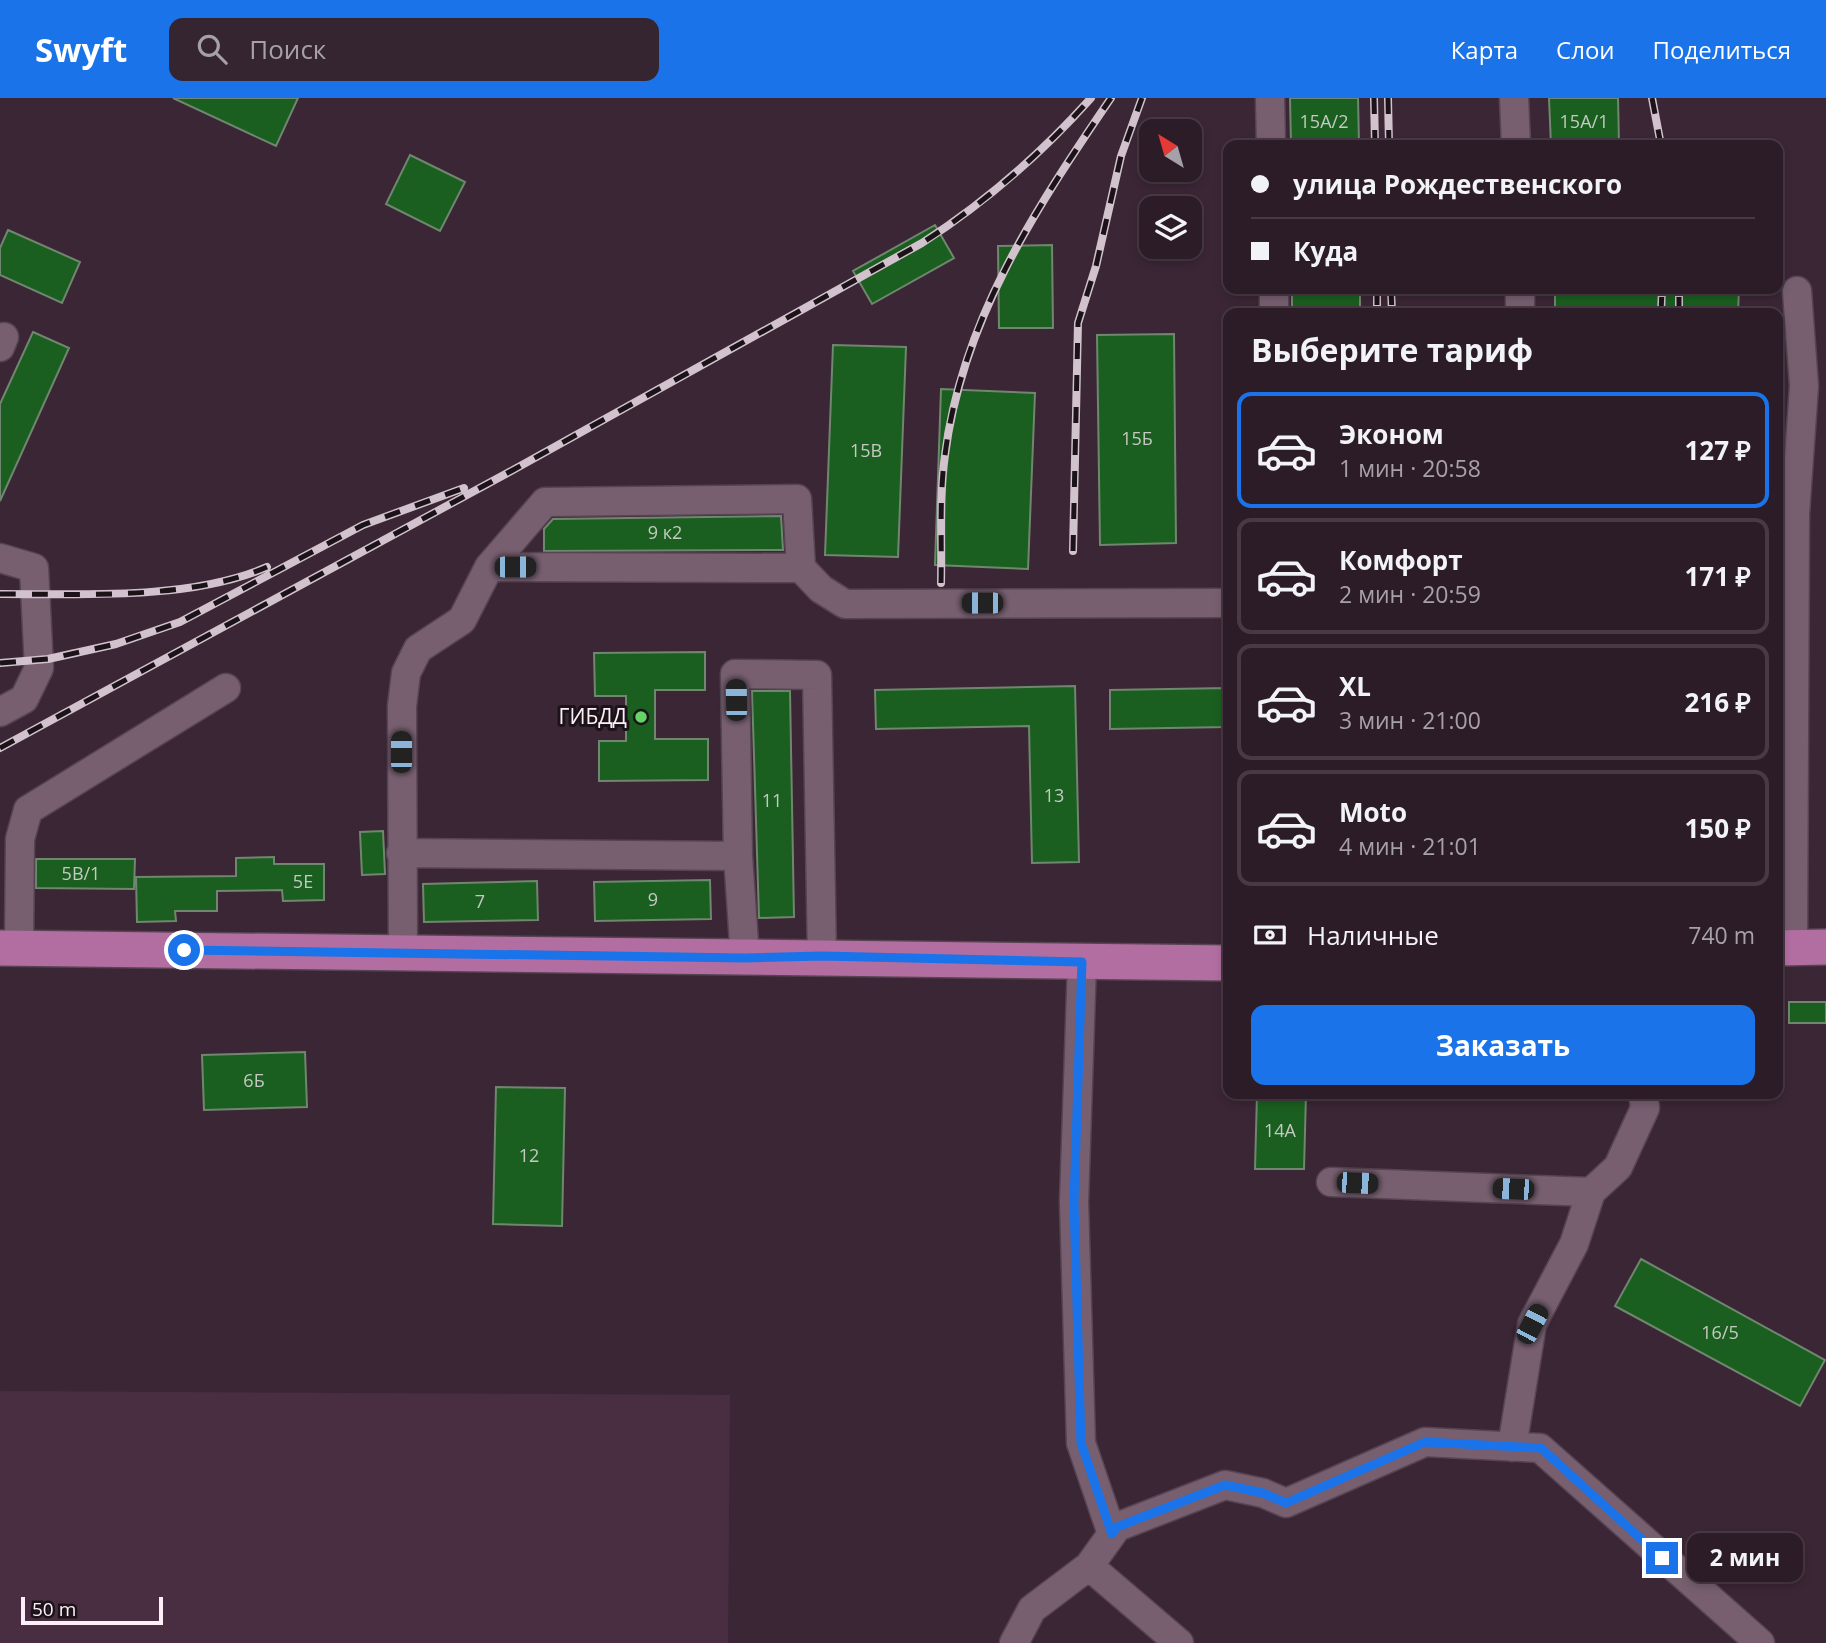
<!DOCTYPE html>
<html lang="ru">
<head>
<meta charset="utf-8">
<style>
	body { margin:0; font-family:"Open Sans",sans-serif; background:#342530; color:#f1f3f6; height:100vh; display:flex; flex-direction:column; font-size:26px; white-space:nowrap }
	* { box-sizing:border-box; margin:0 }
	p { font-size:23px; color:#a6a1a8 }
	.icon { flex:none; width:38px; height:38px; fill:none; stroke:currentColor; stroke-width:2; stroke-linecap:round; stroke-linejoin:round }
	.map { position:relative; flex:1; overflow:hidden }
	.side { position:absolute; left:1223px; top:210px; width:560px; height:791px; display:flex; flex-direction:column; background:#2c1c28; border-radius:14px; box-shadow:0 4px 10px #0003,0 0 0 2px #483a45 }
	.side>* { flex:none }
	.hud { position:absolute; left:1223px; top:42px; width:560px; height:154px; border-radius:14px; box-shadow:0 4px 10px #0003,0 0 0 2px #483a45; display:grid; align-content:center; height:154px; padding:0 28px; background:#2c1c28 }
	.needle { width:46px; rotate:323deg }
	.controls { position:absolute; left:1139px; top:21px; display:grid; gap:14px }
	.controls a { display:grid; place-items:center; width:63px; height:63px; border-radius:14px; background:#2c1c28; box-shadow:0 4px 10px #0003,0 0 0 2px #483a45; font-size:35px }
	.scale { position:absolute; left:21px; bottom:18px; width:142px; box-sizing:border-box; padding-left:7px; border:4px solid #fdeef8; border-top:0; font-size:19px; line-height:24px; white-space:nowrap; color:#fdeef8; -webkit-text-stroke:5px #1c1319; paint-order:stroke }
	.end { position:absolute; width:32px; height:32px; margin:-16px; border:9px solid #1a73e8; background:#fff; box-shadow:0 0 0 4px #fff }
	.from { border-radius:50% }
	.bubble { position:absolute; height:49px; border-radius:14px; background:#2c1c28; box-shadow:0 4px 10px #0003,0 0 0 2px #483a45; font-size:23px; font-weight:700; line-height:49px; text-align:center }
	.car { position:absolute; width:21px; height:42px; margin:-21px -10px; border-radius:9px; box-shadow:0 0 5px 2px #0007; background:linear-gradient(#222 24%,#8ab4d8 0 40%,#222 0 76%,#8ab4d8 0 86%,#222 0) }
	.hud b { display:flex; align-items:center; gap:24px; height:66px; font-size:26px }
	.hud b+b { border-top:2px solid #483a45 }
	.hud i { width:18px; height:18px; background:#f1f3f6 }
	ul { padding:0; list-style:none }
	li { display:flex; align-items:center; gap:21px; height:116px; margin:0 14px 10px; padding:0 14px; border:4px solid #483a45; border-radius:14px }
	li div { flex:1 }
	li b { display:block; font-size:26px }
	li em { font-style:normal; font-weight:700 }
	li.current { border-color:#1a73e8 }
	li>.icon { width:63px; height:63px; stroke-width:1.5 }
	h2 { padding:0 28px; font-size:32px; line-height:84px }
	.pay { display:flex; align-items:center; gap:18px; height:77px; padding:0 28px; font-size:26px }
	.pay p { margin-inline-start:auto }
	.action { display:flex; gap:14px; margin-top:auto; padding:14px 28px }
	.action a { flex:1; height:80px; border-radius:14px; background:#1a73e8; color:#fff; font-size:28px; font-weight:700; line-height:80px; text-align:center }
	header { display:flex; align-items:center; gap:42px; box-sizing:border-box; height:98px; padding:0 35px; background:#1a73e8; color:#fff }
	header strong { font-size:33px }
	nav { display:flex; gap:38px; margin-inline-start:auto; font-size:24px }
	.search { width:490px; height:63px; background:#342530; display:flex; align-items:center; gap:18px; box-sizing:border-box; padding:0 24px; border-radius:14px; color:#a6a1a8; font-size:26px }
	.map>svg:first-child { display:block }
	.built { fill:#492e42 }
	.building { fill:#1a5f1f; stroke:#718670; stroke-width:2 }
	.lines { fill:none; stroke-linecap:round; stroke-linejoin:round }
	.minor-casing { stroke:#564452; stroke-width:31 }
	.major-casing { stroke:#564452; stroke-width:38 }
	.minor { stroke:#775f70; stroke-width:28 }
	.major { stroke:#b26ea1; stroke-width:35 }
	.rail-casing { stroke:#d2c2cd; stroke-width:8 }
	.rail { stroke:#1c1319; stroke-width:5; stroke-dasharray:16; stroke-linecap:butt }
	.route { stroke:#1a73e8; stroke-width:9 }
	.poi-dot { fill:#65d467; stroke:#1c1319; stroke-width:2.5 }
	.labels { text-anchor:middle; stroke-width:6; stroke-linejoin:round; paint-order:stroke }
	.number-label { font-size:18px; fill:#c4cac2 }
	.poi-label { font-size:21px; fill:#fdeef8; stroke:#1c1319; text-anchor:end }
</style>
</head>
<body>
<header>
<strong>Swyft</strong>
<div class="search"><svg class="icon" aria-label="search" viewBox="0 0 24 24"><circle cx="10" cy="10" r="6"/><path d="M15 15l6 6"/></svg>Поиск</div>
<nav><a>Карта</a><a>Слои</a><a>Поделиться</a></nav>
</header>
<div class="map">
<svg width="1826" height="1545" viewBox="0 0 1826 1545">
	<rect width="100%" height="100%" fill="#3b2635"/>
	<!-- built -->
	<path class="built" d="M0 1293 730 1297 728 1545H0Z"/>
	<!-- building -->
	<path class="building" d="M173 0H298L276 48Z
		M1290 0H1358L1359 47H1291Z
		M1549 0H1618L1619 47H1551Z
		M410 57 465 84 440 133 386 106Z
		M935 127 954 160 872 206 853 173Z
		M8 132 80 164 62 205 0 177V150Z
		M1052 147 1053 230H999L998 148Z
		M1292 191H1360V215H1292Z
		M1555 191H1739L1738 215H1555Z
		M33 234 69 250 0 403V306Z
		M1174 236 1176 445 1100 447 1097 237Z
		M833 247 906 249 898 459 825 457Z
		M941 291 1035 295 1028 471 935 467Z
		M781 418 783 452 544 453V431L553 421Z
		M705 554V592H655V641H708V682L599 683V643H626V598H595L594 555Z
		M1075 588 1079 764 1032 765 1029 628 876 631 875 592Z
		M1228 590V629L1110 631V592Z
		M752 593H790L794 819 759 820Z
		M383 733 385 776 362 777 360 734Z
		M274 759V766H324V802L283 803 282 792 217 793V813H175L176 823 137 824 136 779 236 778V760Z
		M36 761H135L134 791 36 790Z
		M710 782 711 821 595 823 594 784Z
		M537 783 538 822 424 824 423 786Z
		M1789 904H1826V925H1789Z
		M305 954 307 1009 204 1012 202 957Z
		M496 989 565 990 562 1128 493 1126Z
		M1257 996H1306L1304 1071H1255Z
		M1641 1161 1825 1262 1800 1308 1615 1208Z"/>
	<g class="lines">
		<!-- minor casing -->
		<g class="minor-casing">
			<path id="minor" d="M1270 0 1271 47
				M1514 0 1516 47
				M1274 191V215
				M1520 191V215
				M0 249 4 239
				M0 460 34 470 39 570 24 601 0 614
				M489 469 801 470
				M401 755 738 758
				M19 850 20 741 28 712 226 590
				M1793 850 1795 416 1804 288 1797 193
				M403 854 402 608 406 575 418 551 462 522 489 469 545 404 797 401 801 470 821 491 845 506 1228 505
				M745 860 738 758 735 576 817 577 822 858
				M1082 864 1074 1104 1081 1345 1112 1436
				M1331 1084 1591 1094
				M1512 1349 1532 1226 1574 1146 1591 1094 1618 1069 1645 1010 1643 996
				M1089 1468 1179 1545
				M1014 1545 1032 1511 1089 1468 1117 1429 1225 1387 1263 1395 1286 1405 1425 1344 1540 1350 1760 1545"/>
		</g>
		<!-- major casing -->
		<g class="major-casing">
			<path id="major" d="M0 850 1228 865
				M1778 850 1826 849"/>
		</g>
		<!-- minor -->
		<use href="#minor" class="minor"/>
		<!-- major -->
		<use href="#major" class="major"/>
		<!-- rail casing -->
		<g class="rail-casing">
			<path id="rail" d="M1374 0 1375 47
				M1388 0 1389 47
				M1652 0 1661 47
				M1377 191V215
				M1391 191 1392 215
				M1661 215 1662 191
				M1679 215V191
				M1073 453 1078 225 1096 168 1121 58 1142 0
				M941 485C942 443 939 399 945 357 962 222 1036 110 1111 0
				M0 496C82 496 191 502 267 469
				M0 565 48 561 116 546 180 524 363 427 464 390
				M0 650 513 372 922 145C986 104 1040 57 1091 0"/>
		</g>
		<!-- rail -->
		<use href="#rail" class="rail"/>
	</g>
	<g class="lines">
		<!-- route -->
		<path class="route" d="M184 852 745 860 822 858 1082 864 1074 1104 1081 1345 1112 1436 1117 1429 1225 1387 1263 1395 1286 1405 1425 1344 1541 1350 1662 1460"/>
	</g>
	<!-- markers -->
	<circle class="poi-dot" cx="641" cy="619" r="7"/>
	<g class="labels">
		<!-- number labels -->
		<g class="number-label">
			<text x="1324" y="30">15А/2</text>
			<text x="1584" y="30">15А/1</text>
			<text x="1137" y="347">15Б</text>
			<text x="866" y="359">15В</text>
			<text x="665" y="441">9 к2</text>
			<text x="1054" y="704">13</text>
			<text x="772" y="709">11</text>
			<text x="81" y="782">5В/1</text>
			<text x="303" y="790">5Е</text>
			<text x="653" y="808">9</text>
			<text x="480" y="810">7</text>
			<text x="254" y="989">6Б</text>
			<text x="1280" y="1039">14А</text>
			<text x="529" y="1064">12</text>
			<text x="1720" y="1241">16/5</text>
		</g>
		<!-- poi labels -->
		<g class="poi-label">
			<text x="627" y="626">ГИБДД</text>
		</g>
	</g>
</svg>
<div class="controls">
<a><svg class="needle" viewBox="-14 -14 28 28"><path d="M0-13l5 13h-10z" fill="#e53935"/><path d="M0 13l5-13h-10z" fill="#a6a1a8"/></svg></a>
<a><svg class="icon" aria-label="layers" viewBox="0 0 24 24"><path d="M12 4l9 5-9 5-9-5zM3 14l9 5 9-5"/></svg></a>
</div>
<div class="scale">50 m</div>
<i class="end from" style="left:184px;top:852px"></i>
<i class="end" style="left:1662px;top:1460px"></i>
<div class="bubble" style="left:1687px;top:1435px;width:116px">2 мин</div>
<i class="car" style="left:515px;top:469px;rotate:90deg"></i>
<i class="car" style="left:982px;top:505px;rotate:270deg"></i>
<i class="car" style="left:736px;top:602px;rotate:359deg"></i>
<i class="car" style="left:401px;top:654px;rotate:0deg"></i>
<i class="car" style="left:1357px;top:1085px;rotate:92deg"></i>
<i class="car" style="left:1513px;top:1091px;rotate:272deg"></i>
<i class="car" style="left:1532px;top:1226px;rotate:28deg"></i>
<div class="hud">
<b><i class="from"></i>улица Рождественского</b>
<b><i></i>Куда</b>
</div>
<section class="side">
<h2>Выберите тариф</h2>
<ul>
<li class="current"><svg class="icon" aria-label="car" viewBox="0 0 24 24"><path d="M5 17H2v-5l4-1 3-4h7l3 4 3 1v5h-3M9 17h6M6 11h13"/><circle cx="7" cy="17" r="2"/><circle cx="17" cy="17" r="2"/></svg><div><b>Эконом</b><p>1 мин · 20:58</p></div><em>127 ₽</em></li>
<li><svg class="icon" aria-label="car" viewBox="0 0 24 24"><path d="M5 17H2v-5l4-1 3-4h7l3 4 3 1v5h-3M9 17h6M6 11h13"/><circle cx="7" cy="17" r="2"/><circle cx="17" cy="17" r="2"/></svg><div><b>Комфорт</b><p>2 мин · 20:59</p></div><em>171 ₽</em></li>
<li><svg class="icon" aria-label="car" viewBox="0 0 24 24"><path d="M5 17H2v-5l4-1 3-4h7l3 4 3 1v5h-3M9 17h6M6 11h13"/><circle cx="7" cy="17" r="2"/><circle cx="17" cy="17" r="2"/></svg><div><b>XL</b><p>3 мин · 21:00</p></div><em>216 ₽</em></li>
<li><svg class="icon" aria-label="car" viewBox="0 0 24 24"><path d="M5 17H2v-5l4-1 3-4h7l3 4 3 1v5h-3M9 17h6M6 11h13"/><circle cx="7" cy="17" r="2"/><circle cx="17" cy="17" r="2"/></svg><div><b>Moto</b><p>4 мин · 21:01</p></div><em>150 ₽</em></li>
</ul>
<div class="pay"><svg class="icon" aria-label="cash" viewBox="0 0 24 24"><path d="M3 7h18v10H3z"/><circle cx="12" cy="12" r="2"/></svg>Наличные<p>740 m</p></div>
<div class="action"><a>Заказать</a></div>
</section>
</div>
</body>
</html>
